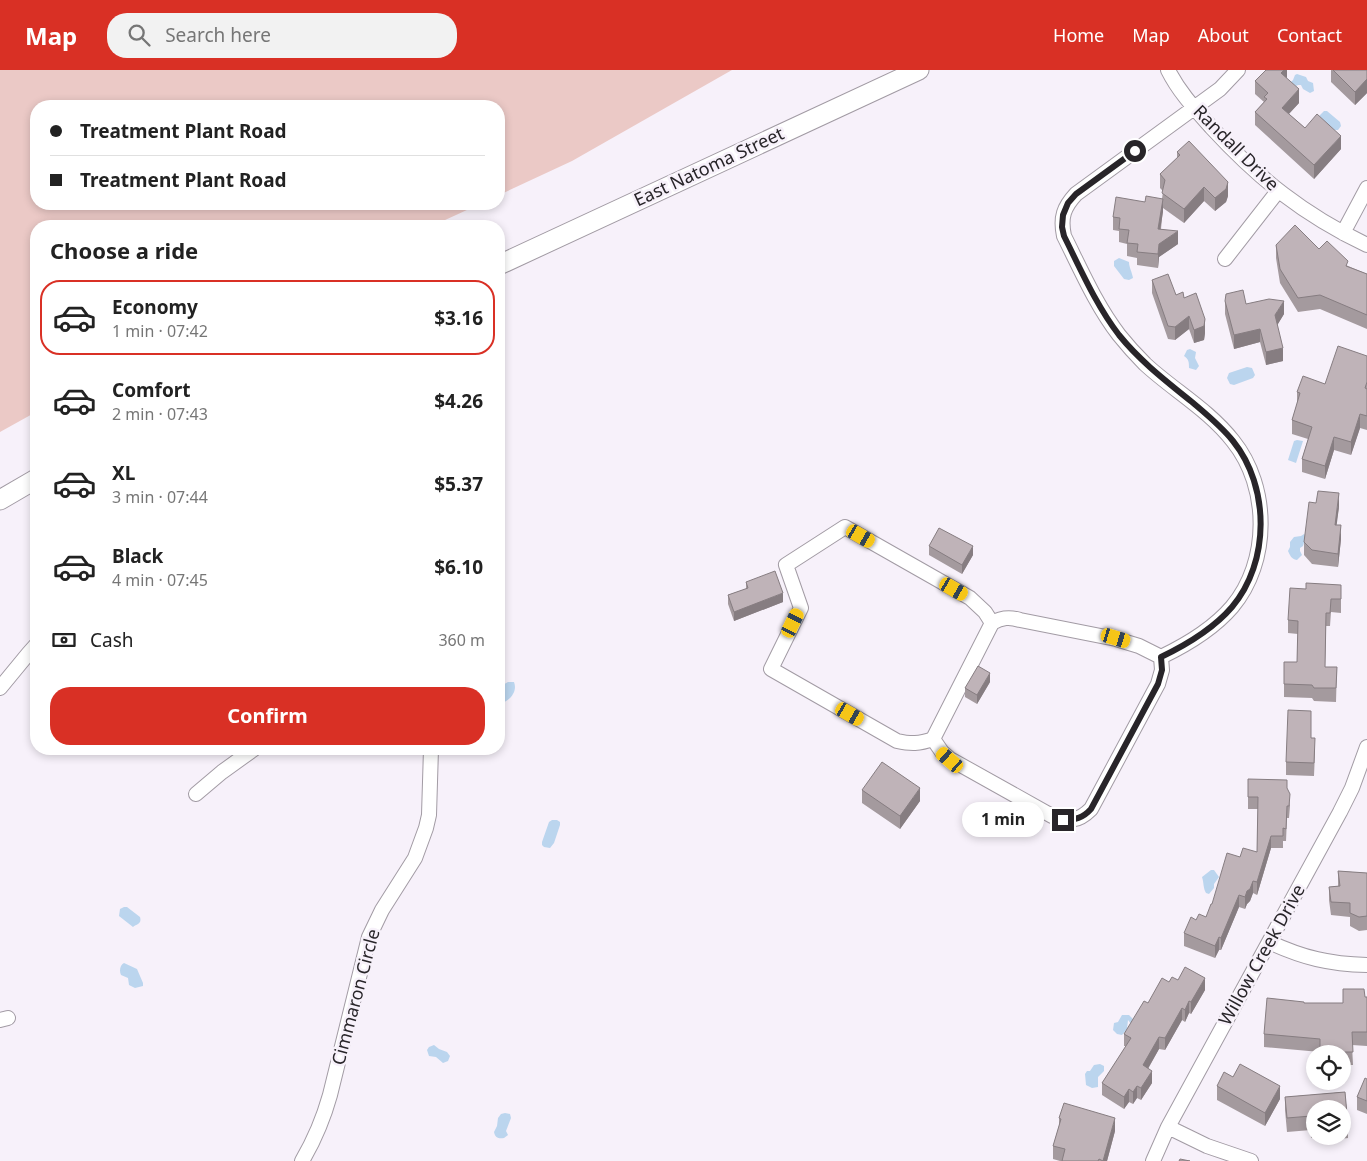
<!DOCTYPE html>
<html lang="en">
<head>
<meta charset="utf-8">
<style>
	body { margin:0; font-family:"Noto Sans",sans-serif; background:#f2f2f2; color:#222; height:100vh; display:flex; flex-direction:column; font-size:19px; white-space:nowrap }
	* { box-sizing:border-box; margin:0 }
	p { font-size:16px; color:#767676 }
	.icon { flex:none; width:28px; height:28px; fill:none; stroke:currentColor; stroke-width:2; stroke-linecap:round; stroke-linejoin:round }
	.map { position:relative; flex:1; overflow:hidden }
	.details { position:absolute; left:30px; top:150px; width:475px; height:535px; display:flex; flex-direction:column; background:#fff; border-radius:20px; box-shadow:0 2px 8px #0003 }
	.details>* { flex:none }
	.banner { position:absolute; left:30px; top:30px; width:475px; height:110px; border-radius:20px; box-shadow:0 2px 8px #0003; display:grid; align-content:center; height:110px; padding:0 20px; background:#fff }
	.fabs { position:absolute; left:1306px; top:975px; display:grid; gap:10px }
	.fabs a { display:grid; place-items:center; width:45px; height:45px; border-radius:50%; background:#fff; box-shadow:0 2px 8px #0003; font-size:25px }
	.end { position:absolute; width:22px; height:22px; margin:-11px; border:6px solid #282529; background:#fff; box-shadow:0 0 0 2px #fff }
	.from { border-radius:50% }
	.bubble { position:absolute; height:35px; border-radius:18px; background:#fff; box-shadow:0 2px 8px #0003; font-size:16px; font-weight:700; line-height:35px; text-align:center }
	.car { position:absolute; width:15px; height:30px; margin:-15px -8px; border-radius:6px; box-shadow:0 0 4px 1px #0007; background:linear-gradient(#f5c518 24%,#345 0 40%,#f5c518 0 76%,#345 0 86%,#f5c518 0) }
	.banner b { display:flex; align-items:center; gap:18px; height:48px; font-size:19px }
	.banner b+b { border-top:1px solid #e0e0e0 }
	.banner i { width:12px; height:12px; background:#222 }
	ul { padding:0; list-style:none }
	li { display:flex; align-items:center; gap:15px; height:75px; margin:0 10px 8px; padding:0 10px; border:2px solid transparent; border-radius:20px }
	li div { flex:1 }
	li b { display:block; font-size:19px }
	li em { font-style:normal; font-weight:700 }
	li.active { border-color:#d93025 }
	li>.icon { width:45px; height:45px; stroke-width:1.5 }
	h2 { padding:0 20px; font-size:22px; line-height:60px }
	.pay { display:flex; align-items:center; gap:12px; height:55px; padding:0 20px; font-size:19px }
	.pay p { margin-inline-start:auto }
	.action { display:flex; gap:10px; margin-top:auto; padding:10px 20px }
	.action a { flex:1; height:58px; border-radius:20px; background:#d93025; color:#fff; font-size:20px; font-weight:700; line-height:58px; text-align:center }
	header { display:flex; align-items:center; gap:30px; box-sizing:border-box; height:70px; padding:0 25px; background:#d93025; color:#fff }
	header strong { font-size:24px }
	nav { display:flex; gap:28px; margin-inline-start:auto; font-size:18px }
	.search { width:350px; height:45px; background:#f2f2f2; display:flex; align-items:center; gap:12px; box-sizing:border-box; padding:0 18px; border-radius:20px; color:#767676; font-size:19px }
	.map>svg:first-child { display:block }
	.green { fill:#ebc9c6 }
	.water { fill:#bbd5ee }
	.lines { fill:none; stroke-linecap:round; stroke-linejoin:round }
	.minor-casing { stroke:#a29ba4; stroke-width:16 }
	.secondary-casing { stroke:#a29ba4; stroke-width:21 }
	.minor { stroke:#fff; stroke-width:14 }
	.secondary { stroke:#fff; stroke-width:19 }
	.wall { fill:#a49a9e }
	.shaded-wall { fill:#867d81 }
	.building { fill:#bfb3b8; stroke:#867d81 }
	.route { stroke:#282529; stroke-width:6 }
	.labels { text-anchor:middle; stroke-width:5; stroke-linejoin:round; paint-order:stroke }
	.street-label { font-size:18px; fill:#282529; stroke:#f7f1fa }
</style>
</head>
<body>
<header>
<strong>Map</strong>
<div class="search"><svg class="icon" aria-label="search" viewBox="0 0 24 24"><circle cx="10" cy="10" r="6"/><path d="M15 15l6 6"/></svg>Search here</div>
<nav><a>Home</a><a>Map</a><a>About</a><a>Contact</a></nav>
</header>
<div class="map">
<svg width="1367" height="1091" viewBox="0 0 1367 1091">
	<rect width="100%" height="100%" fill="#f7f1fa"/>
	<!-- green -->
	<path class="green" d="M0 0H732L572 91 499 125V36H36V134H480L432 156H36V342L0 362Z"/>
	<!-- water -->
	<path class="water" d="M1297 4 1306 7 1308 11 1313 13 1314 21 1310 23 1303 19 1301 15H1298L1296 16 1291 12 1293 10 1295 5Z
		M1324 41H1327L1340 52 1341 56 1338 60H1334L1319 46Z
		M1119 188 1129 192C1129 197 1132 202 1133 208L1129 210 1124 209 1114 196V191Z
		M1190 279 1196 282 1195 288 1199 296 1196 300 1189 298C1189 293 1189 289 1184 286L1187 280Z
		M1247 297 1252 298 1255 305 1253 308 1234 315 1230 314 1227 308 1229 303Z
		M1297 370 1303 371 1296 393 1288 390 1294 371Z
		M1304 464 1306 466 1303 476 1300 478V481L1302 485 1297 490C1291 489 1290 485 1288 481L1290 477V472L1294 467 1301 466Z
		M508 612H514C518 622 509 632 499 634V617Z
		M552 750H557L560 752V755L554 773 550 778 544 777 542 775V772L549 752Z
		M1211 800H1214L1219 807 1214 814V818L1209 824 1206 823C1203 818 1204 813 1202 807Z
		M124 837H127L140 847C142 854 137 854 133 857L119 846 120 839Z
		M124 893 137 899 143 913V916L135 918 129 915 128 908 121 905C119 901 120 895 124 893Z
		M1122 945H1129L1133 949 1134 952 1131 954 1128 950 1127 959 1122 965 1117 964 1113 960 1114 953 1118 952Z
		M434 975 439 979 447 982 450 986 448 991 443 993 436 987 429 986 427 980 429 977Z
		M1100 994 1104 996V1001L1098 1007V1017L1092 1018 1086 1015 1085 1004 1087 1001H1090L1094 995Z
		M505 1043 510 1044 511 1048 506 1061 508 1065 504 1068C499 1069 495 1068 494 1062L497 1056 498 1048 501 1044Z"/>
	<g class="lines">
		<!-- minor casing -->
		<g class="minor-casing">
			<path id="minor" d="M1168 0C1179 22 1195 39 1212 58 1259 109 1304 145 1367 175
				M1343 163 1367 118
				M1225 189 1278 121
				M992 553 985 542 970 528 845 457 786 495 801 538 771 599 897 671C911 674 919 674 933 669L992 553C1002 547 1010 547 1020 550L1116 569 1139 576 1161 587C1186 575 1214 558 1232 537 1270 492 1270 417 1233 371 1209 340 1173 320 1145 294 1136 285 1127 275 1119 265 1096 235 1081 200 1064 166 1060 147 1064 137 1076 124L1220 19 1238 0
				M0 618 28 584 36 575
				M933 669 942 682 950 689 1052 746C1068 752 1078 752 1091 739L1158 614 1162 600 1161 587
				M196 724 222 702 254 679
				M1269 872C1304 888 1329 894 1367 895
				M0 950 8 948
				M1168 1057 1207 1076 1251 1091
				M302 1091C315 1069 323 1050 330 1025L369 867 382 840 415 788 426 758 429 745 431 679
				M1153 1091 1168 1057 1340 742 1352 718 1367 677"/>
		</g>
		<!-- secondary casing -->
		<g class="secondary-casing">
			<path id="secondary" d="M499 195 919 0
				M0 430 36 409"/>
		</g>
		<!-- minor -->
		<use href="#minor" class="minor"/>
		<!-- secondary -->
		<use href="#secondary" class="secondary"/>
	</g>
	<!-- wall -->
	<path class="wall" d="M1287 0V9L1299 33 1289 44 1305 58 1341 79 1314 109 1255 55V42L1264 32 1255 24V11Z
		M1331 0H1367V23L1355 35 1331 12Z
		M1177 82 1228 126 1226 132 1215 141 1204 131 1184 153 1163 138 1161 159 1178 174 1159 187 1158 198 1137 195V188L1127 186V174L1119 172V161L1113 160V147L1145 132 1162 129 1163 121 1160 118V104L1177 88Z
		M1276 175 1319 179 1348 196 1367 204V259L1320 239 1298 242 1280 213 1276 188Z
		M1152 210 1176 225 1184 228 1205 263 1204 270 1194 273 1189 259 1175 270 1168 269 1152 223Z
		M1225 231 1246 234 1284 244 1277 255 1283 291 1266 295 1260 272 1234 279 1225 244Z
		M1367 286V360L1360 358 1351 385 1334 380 1325 409 1302 402V389L1308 369 1292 364V350L1297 334V322L1325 314Z
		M1339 437 1336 455 1341 469 1338 497 1312 494 1304 485V472Z
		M929 476 973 485 962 504 929 485Z
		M746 512 783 532 734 551 728 534V525L746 519Z
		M1341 515V543L1331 542 1330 556H1326L1325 597H1337L1336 632 1314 631 1312 628 1284 627V592H1297L1298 564 1288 563V550L1306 519Z
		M990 612 977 634 965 627V618Z
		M1311 668 1315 682 1314 706 1286 705V692Z
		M1248 709 1287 719 1290 736 1289 748H1287L1286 771H1283V778H1271L1257 825 1253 823 1250 831 1247 834 1245 839 1239 837 1221 880H1219L1215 888 1184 876V863L1196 850 1206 847 1240 787 1257 782 1258 739H1248Z
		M862 720 920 731 900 759 862 733Z
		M1338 801 1367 803V860L1359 861 1350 856V847L1331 845 1329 830V817L1338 816Z
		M1178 910 1205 920 1191 944 1189 943 1185 952 1182 950 1165 980 1159 979 1148 999 1152 1013 1141 1030 1137 1028 1133 1034 1129 1032 1124 1039 1102 1025V1013L1126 976H1124V964L1148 933 1169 912Z
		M1365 927H1367V976L1352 975 1353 995H1342V984H1320V982L1264 977V964L1304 933H1343Z
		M1233 1007 1280 1029 1265 1056 1217 1030V1016Z
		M1367 1009V1044L1357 1040V1027Z
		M1345 1022 1348 1055V1068L1332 1070 1331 1066H1342V1039H1315V1066H1329L1311 1068V1060L1287 1062 1285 1040V1027Z
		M1059 1048 1115 1061 1107 1091H1060L1053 1089V1076L1059 1056Z"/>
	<!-- shaded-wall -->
	<path class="shaded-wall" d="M1284 0H1287V10L1281 3Z
		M1367 6V23L1355 35V22Z
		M1299 19V33L1282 51V38Z
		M1341 66V79L1314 109V95Z
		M1228 112V126L1226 132 1215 141V128Z
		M1204 117V131L1184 153V139Z
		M1163 129V142L1158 172V159Z
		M1178 161V174L1159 187 1158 198V184L1159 174Z
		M1284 231V244L1275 259V245Z
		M1189 246V259L1175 270V257Z
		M1205 249V263L1204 270 1194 273V260Z
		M1260 259V272L1234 279V265Z
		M1283 278V291L1266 295V282Z
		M1360 344V358L1351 385V372Z
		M1334 367V380L1325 409V396Z
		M1339 423V437L1335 468V455Z
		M1341 455V469L1338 497V484Z
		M973 476V485L962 504V495Z
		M783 523V532L734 551V542Z
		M990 603V612L977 634V625Z
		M920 718V731L900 759V746Z
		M1271 766V778L1257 825V812Z
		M1253 811V823L1250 831 1247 834 1245 839V827L1247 821Z
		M1239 825V837L1221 880V868Z
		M1219 867V880L1215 888V876Z
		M1205 908V920L1191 944V932Z
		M1189 931V943L1185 952V940Z
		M1182 938V950L1165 980V968Z
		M1159 967V979L1143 1007V995Z
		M1152 1001V1013L1141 1030V1018Z
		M1137 1016V1028L1133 1034V1022Z
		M1280 1016V1029L1265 1056V1043Z
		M1129 1019V1032L1124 1039V1027Z
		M1115 1048V1061L1107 1091H1103Z"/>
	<!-- building -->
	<path class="building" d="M1266 0H1284L1281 3 1299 19 1282 38 1305 58 1317 44 1341 66 1314 95 1255 42 1267 29 1264 27 1268 23 1255 11Z
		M1333 0H1367V9L1355 22Z
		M1189 71 1228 112 1226 119 1215 128 1204 117 1184 139 1162 123 1165 110 1160 104 1180 85 1177 82Z
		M1146 126 1163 129 1158 159 1178 161 1159 174 1158 184 1137 182 1138 174 1127 173 1129 160 1119 159 1120 148 1113 147 1116 127 1145 132Z
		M1295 155 1319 179 1327 171 1348 191 1346 196 1367 204V245L1320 225 1298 228 1280 199 1276 175Z
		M1168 204 1176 225 1183 222 1184 228 1196 223 1205 249 1204 256 1194 260 1189 246 1175 257 1168 256 1152 210Z
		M1243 220 1246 234 1269 229 1284 231 1275 245 1283 278 1266 282 1260 259 1234 265 1225 231 1226 224Z
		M1338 276 1367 286V312L1365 318 1367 319V346L1360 344 1351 372 1334 367 1325 396 1302 389 1312 357 1292 350 1300 323 1297 322 1303 306 1325 314Z
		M1318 421 1339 423 1335 455H1341L1338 484 1312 480 1304 472 1309 432 1316 433Z
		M939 458 973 476 962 495 929 476Z
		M775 501 783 523 734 542 728 525 748 518 746 512Z
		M1306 513 1341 515V529H1331L1330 543H1326L1325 597H1337L1336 618H1314L1312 615 1284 614V592H1297L1298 551 1288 550 1290 518 1306 519Z
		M978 596 990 603 977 625 965 618Z
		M1288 640 1311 641V668H1315L1314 693 1286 692Z
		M882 692 920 718 900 746 862 720Z
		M1248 709 1287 710V718L1290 724 1289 736H1287L1286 759 1283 758V766H1271L1257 812 1253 811 1250 819 1247 821 1245 827 1239 825 1221 868 1219 867 1215 876 1184 863 1191 847 1196 850 1199 844 1206 847 1211 834H1212L1227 783 1240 787 1243 778 1257 782 1258 727H1248Z
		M1338 801 1367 803V846L1359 847 1350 843V833L1331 832 1329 817 1340 816Z
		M1185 897 1205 908 1191 932 1189 931 1185 940 1182 938 1165 968 1159 967 1143 995 1152 1001 1141 1018 1137 1016 1133 1022 1129 1019 1124 1027 1102 1013 1131 968 1124 964 1144 931 1148 933 1162 908 1169 912 1172 907 1178 910Z
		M1343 919H1364L1365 927H1367V962H1352L1353 982H1320V969L1264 964 1267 928 1304 932V933H1343Z
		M1240 994 1280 1016 1265 1043 1217 1016 1224 1002 1233 1007Z
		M1365 1008 1367 1009V1031L1357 1027Z
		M1345 1022 1348 1055H1342V1039H1315V1054H1311V1046L1287 1048 1285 1027Z
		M1064 1033 1115 1048 1103 1091 1099 1089 1098 1091H1062L1065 1079 1053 1076 1061 1049 1059 1048Z
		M1180 1089 1190 1091H1179Z"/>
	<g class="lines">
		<!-- route -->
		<path class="route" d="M1063 750C1075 750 1083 748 1091 739L1158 614 1162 600 1161 587C1186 575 1214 558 1232 537 1270 492 1270 417 1233 371 1221 356 1206 344 1192 332 1166 311 1140 291 1119 265 1096 235 1081 200 1064 166L1062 157 1063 145 1068 133 1076 124 1135 81"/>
	</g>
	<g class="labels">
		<!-- street labels -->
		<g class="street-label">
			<text transform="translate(1236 78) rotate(45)" y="6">Randall Drive</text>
			<text transform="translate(709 97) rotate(-25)" y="6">East Natoma Street</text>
			<text transform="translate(1262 885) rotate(-61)" y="6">Willow Creek Drive</text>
			<text transform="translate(356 927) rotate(-75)" y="6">Cimmaron Circle</text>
		</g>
	</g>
</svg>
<div class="fabs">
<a><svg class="icon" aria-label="locate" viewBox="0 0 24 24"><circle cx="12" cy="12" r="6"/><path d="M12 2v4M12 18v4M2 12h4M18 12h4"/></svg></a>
<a><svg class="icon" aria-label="layers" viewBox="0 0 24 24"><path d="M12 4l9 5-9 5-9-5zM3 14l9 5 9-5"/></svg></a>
</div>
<i class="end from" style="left:1135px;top:81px"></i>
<i class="end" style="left:1063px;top:750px"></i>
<div class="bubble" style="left:962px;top:732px;width:82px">1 min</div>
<i class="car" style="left:861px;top:466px;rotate:120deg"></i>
<i class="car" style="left:954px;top:519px;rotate:120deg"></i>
<i class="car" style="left:793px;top:553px;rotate:26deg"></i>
<i class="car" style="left:1116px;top:568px;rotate:107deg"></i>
<i class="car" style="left:850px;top:644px;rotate:120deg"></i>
<i class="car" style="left:950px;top:690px;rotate:311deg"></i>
<div class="banner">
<b><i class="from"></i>Treatment Plant Road</b>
<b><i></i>Treatment Plant Road</b>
</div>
<section class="details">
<h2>Choose a ride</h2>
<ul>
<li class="active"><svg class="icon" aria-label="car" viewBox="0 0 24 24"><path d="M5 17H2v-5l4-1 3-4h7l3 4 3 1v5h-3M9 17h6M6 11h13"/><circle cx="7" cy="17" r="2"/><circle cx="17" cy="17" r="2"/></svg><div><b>Economy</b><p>1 min · 07:42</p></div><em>$3.16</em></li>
<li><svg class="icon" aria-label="car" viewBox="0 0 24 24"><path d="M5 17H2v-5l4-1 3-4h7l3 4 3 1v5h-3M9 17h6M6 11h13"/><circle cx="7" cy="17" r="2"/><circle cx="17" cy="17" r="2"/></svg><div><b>Comfort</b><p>2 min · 07:43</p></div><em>$4.26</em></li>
<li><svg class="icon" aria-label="car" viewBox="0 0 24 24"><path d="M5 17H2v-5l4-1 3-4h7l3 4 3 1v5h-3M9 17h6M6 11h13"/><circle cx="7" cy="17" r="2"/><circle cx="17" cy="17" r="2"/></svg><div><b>XL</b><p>3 min · 07:44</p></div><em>$5.37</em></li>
<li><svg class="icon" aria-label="car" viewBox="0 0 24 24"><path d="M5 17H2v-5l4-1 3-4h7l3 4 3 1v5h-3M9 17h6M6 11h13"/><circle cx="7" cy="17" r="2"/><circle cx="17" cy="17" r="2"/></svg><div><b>Black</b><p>4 min · 07:45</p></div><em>$6.10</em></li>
</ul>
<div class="pay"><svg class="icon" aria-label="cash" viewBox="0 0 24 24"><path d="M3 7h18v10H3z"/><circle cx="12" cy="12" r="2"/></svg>Cash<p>360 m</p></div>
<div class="action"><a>Confirm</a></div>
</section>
</div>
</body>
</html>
